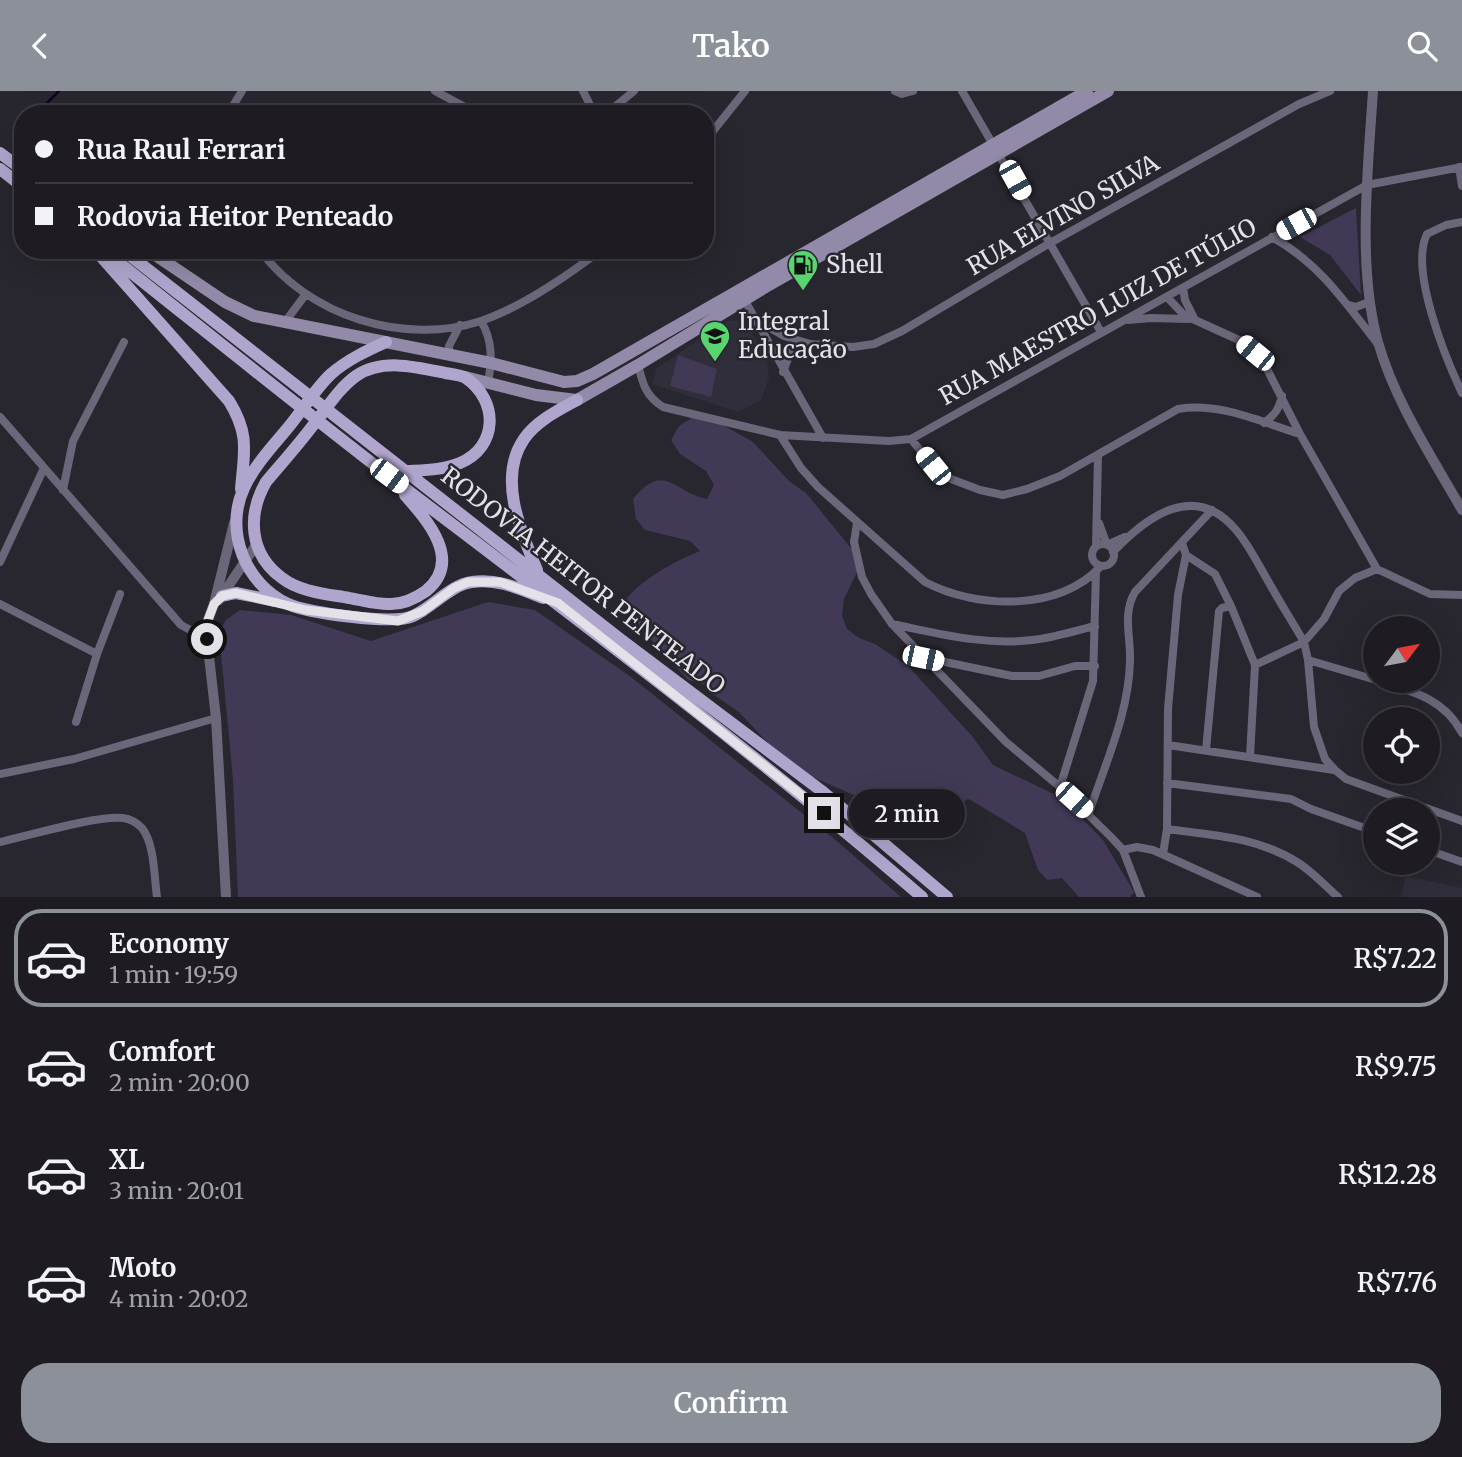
<!DOCTYPE html>
<html lang="en">
<head>
<meta charset="utf-8">
<style>
	body { margin:0; font-family:Merriweather,serif; background:#26252a; color:#f1f3f6; height:100vh; display:flex; flex-direction:column; font-size:26px; white-space:nowrap }
	* { box-sizing:border-box; margin:0 }
	p { font-size:23px; color:#a1a1a5 }
	.icon { flex:none; width:38px; height:38px; fill:none; stroke:currentColor; stroke-width:2; stroke-linecap:round; stroke-linejoin:round }
	.map { position:relative; height:806px; overflow:hidden }
	.side { display:flex; flex-direction:column; background:#1e1c22; flex:1 }
	.side>* { flex:none }
	.hud { position:absolute; left:14px; top:14px; width:700px; height:154px; border-radius:28px; box-shadow:0 7px 28px #0002,0 0 0 2px #3c3a40; display:grid; align-content:center; height:154px; padding:0 21px; background:#1e1c22 }
	.needle { width:46px; rotate:58deg }
	.fabs { position:absolute; left:1363px; top:525px; display:grid; gap:14px }
	.fabs a { display:grid; place-items:center; width:77px; height:77px; border-radius:50%; background:#1e1c22; box-shadow:0 7px 28px #0002,0 0 0 2px #3c3a40; font-size:35px }
	.end { position:absolute; width:32px; height:32px; margin:-16px; border:9px solid #e4e2e8; background:#111; box-shadow:0 0 0 4px #111 }
	.from { border-radius:50% }
	.bubble { position:absolute; height:49px; border-radius:24px; background:#1e1c22; box-shadow:0 7px 28px #0002,0 0 0 2px #3c3a40; font-size:23px; font-weight:600; line-height:49px; text-align:center }
	.car { position:absolute; width:21px; height:42px; margin:-21px -10px; border-radius:9px; box-shadow:0 0 5px 2px #0007; background:linear-gradient(#fff 24%,#345 0 40%,#fff 0 76%,#345 0 86%,#fff 0) }
	.hud b { display:flex; align-items:center; gap:24px; height:66px; font-size:26px }
	.hud b+b { border-top:2px solid #3c3a40 }
	.hud i { width:18px; height:18px; background:#f1f3f6 }
	ul { padding:12px 0 0; list-style:none }
	li { display:flex; align-items:center; gap:21px; height:98px; margin:0 14px 10px; padding:0 7px; border:4px solid transparent; border-radius:28px }
	li div { flex:1 }
	li b { display:block; font-size:26px }
	li em { font-style:normal; font-weight:600 }
	li.active { border-color:#8c9099 }
	li>.icon { width:63px; height:63px; stroke-width:1.5 }
	.action { display:flex; gap:14px; margin-top:auto; padding:14px 21px }
	.action a { flex:1; height:80px; border-radius:28px; background:#8c9099; color:#fff; font-size:28px; font-weight:600; line-height:80px; text-align:center }
	header { display:flex; justify-content:space-between; align-items:center; height:91px; padding:0 21px; background:#8c9099; color:#fff; font-size:32px; font-weight:600 }
	.map>svg:first-child { display:block }
	.built { fill:#312e3c }
	.green { fill:#413955 }
	.lines { fill:none; stroke-linecap:round; stroke-linejoin:round }
	.stream { stroke:#100324; stroke-width:2.5 }
	.minor { stroke:#6b6679; stroke-width:8 }
	.tertiary { stroke:#6b6679; stroke-width:10 }
	.secondary { stroke:#928aa8; stroke-width:12 }
	.primary { stroke:#b0a5cd; stroke-width:12 }
	.route { stroke:#e4e2e8; stroke-width:9 }
	.labels { text-anchor:middle; stroke-width:5; stroke-linejoin:round; paint-order:stroke }
	.street-label { font-size:24px; fill:#e4e2e8; stroke:#28262e }
	.poi-label { font-size:24px; fill:#e4e2e8; stroke:#28262e; text-anchor:start }
</style>
</head>
<body>
<header><svg class="icon" aria-label="back" viewBox="0 0 24 24"><path d="M15 5l-7 7 7 7"/></svg>Tako<svg class="icon" aria-label="search" viewBox="0 0 24 24"><circle cx="10" cy="10" r="6"/><path d="M15 15l6 6"/></svg></header>
<div class="map">
<svg width="1462" height="806" viewBox="0 0 1462 806">
	<rect width="100%" height="100%" fill="#28262e"/>
	<!-- built -->
	<path class="built" d="M744 229 767 268 769 287 761 309 738 321 652 293 657 277 727 230Z
		M1406 785 1462 797V806H1401Z"/>
	<!-- green -->
	<path class="green" d="M1356 117 1361 204 1330 164 1300 146Z
		M678 264 717 278 711 306 670 295Z
		M695 325 723 334 753 351 789 390 806 402 855 462 860 475 844 508 842 525 847 538 859 547 875 553 908 575 972 645 993 674 1056 704 1068 713 1103 749 1134 801 1130 806H1079L1062 787 1047 789 1038 779 1025 742 969 708 956 713 939 739 925 748 910 744 889 725 863 708 780 672 769 653 740 622 713 603 703 593 688 589 641 538 626 508C645 486 673 471 700 460L690 450 645 439 636 428 633 408C664 370 672 400 707 408L714 394 706 380 680 363 671 349 679 335Z
		M488 511 535 519 631 586 837 750 901 806H238L233 689 219 541 226 529 240 519 291 524 371 550Z"/>
	<g class="lines">
		<!-- stream -->
		<path class="stream" d="M36 23 59 0
			M22 36 23 35"/>
		<!-- minor -->
		<path class="minor" d="M435 0 478 23
			M583 0 590 14 598 23
			M895 0 902 3 913 0
			M962 0 1101 241
			M228 23 242 0
			M606 23 634 0
			M705 50 745 0
			M1459 76 1462 95
			M1462 131 1446 134 1427 143C1409 179 1446 268 1462 302
			M1272 146C1320 173 1344 210 1377 252
			M260 159C308 225 404 255 481 230 522 216 567 185 601 159
			M537 159 561 163 598 159
			M1183 197 1185 209 1195 229
			M1167 206 1184 224 1241 250 1255 262 1266 276 1300 343 1377 478 1430 503 1462 504
			M744 208 823 347
			M1348 214 1356 216 1369 211
			M755 228 784 245 810 253 853 256 874 253 902 240 1050 152 1299 13 1330 0
			M1128 229 1151 227 1188 228
			M481 230C493 250 492 270 488 292
			M285 231 306 203
			M449 265V255L460 234
			M638 274C643 294 646 305 663 316L780 344 889 350 911 348 1367 94 1462 76
			M783 281 790 262 810 253
			M0 326 181 534 207 548
			M1264 332C1275 324 1279 318 1282 305
			M780 344 801 377 818 396 925 491C976 518 1060 521 1101 475
			M911 348 933 375 951 388 980 399 1003 404 1027 398 1060 385 1178 318C1220 311 1261 331 1300 343
			M63 399 73 350 124 251
			M857 432 854 451 862 486 871 503 892 533 1006 651 1060 696 1112 747 1123 759 1141 806
			M1099 432 1107 454 1125 446
			M1092 464a11 11 0 1 1 22 0a11 11 0 1 1-22 0Z
			M1096 455 1098 364
			M1113 461C1147 425 1195 390 1236 439 1249 454 1258 473 1268 490 1279 510 1292 530 1304 551L1308 569 1314 636 1325 668 1335 679 1346 688 1462 730
			M1186 464 1215 483 1231 515 1255 574 1250 666
			M0 471 44 377
			M0 513 97 563
			M892 533C937 542 985 555 1032 549 1053 547 1074 540 1095 535
			M926 567 1012 585H1039L1075 575H1095
			M1308 569 1376 589
			M1255 574 1304 551 1324 528 1339 500 1355 487 1377 478
			M1379 590C1412 600 1445 608 1462 642
			M76 631 97 563 120 503
			M1168 654 1334 679
			M1206 659 1219 520 1222 517 1231 515
			M0 683 74 668 216 627
			M1167 692 1291 708 1311 718 1376 741
			M1060 696 1093 590 1096 480
			M1089 722C1105 673 1129 622 1130 570 1131 546 1122 523 1135 501L1212 419
			M1167 738C1212 744 1257 746 1297 771 1312 780 1325 795 1338 806
			M0 751C32 744 93 725 123 727 130 728 137 732 142 737 155 754 154 786 157 806
			M1123 759 1137 756 1153 759 1257 806
			M1428 759 1462 771
			M1163 763 1167 738 1168 618 1178 504 1186 464 1182 452"/>
		<!-- tertiary -->
		<path class="tertiary" d="M1373 0C1368 77 1357 177 1378 251 1395 311 1432 366 1462 419
			M219 509 256 454
			M226 806 216 627 207 548 208 529 214 513 234 432"/>
		<!-- secondary -->
		<path class="secondary" d="M148 159 225 211 254 225 491 272 564 291 577 290 593 283 1087 0
			M465 286 536 304 577 309 638 274 769 194 1108 0"/>
		<!-- primary -->
		<path class="primary" d="M0 62 23 79
			M0 78 23 96
			M103 159C199 235 294 312 390 386 570 523 751 658 922 806
			M123 159 620 548 823 701 947 806
			M98 162 229 310C250 344 244 361 241 398
			M386 251C366 260 347 269 331 283 316 297 304 317 291 333 275 353 255 373 244 397 224 440 245 493 288 513 307 522 394 534 413 525 433 516 450 494 472 491 497 487 520 498 543 507
			M405 404C428 430 463 470 426 500 416 507 404 513 391 513 378 514 362 509 349 507 327 503 300 501 282 487 249 463 247 424 266 391 282 372 299 353 314 333 327 317 339 297 356 285 382 267 417 276 445 282 451 283 461 284 466 287 499 310 498 356 460 372 443 379 425 379 407 380
			M537 479C521 441 497 387 524 348 536 330 559 319 577 309
			M222 505 236 502 276 510"/>
	</g>
	<g class="lines">
		<!-- route -->
		<path class="route" d="M207 548 208 529 214 513 222 505 236 502 306 519 398 530 423 520 454 497 468 491H500L558 512 824 722"/>
	</g>
	<!-- icons -->
	<defs>
		<g id="fuel-pin" transform="scale(1.575)"><path d="M0 17L-7.5 6A9.5 9.5 0 1 1 7.5 6Z" fill="#59d56f" stroke="#28262e"/><path d="M-5.5-6h7V0h2V4h1.3V-2.5L3-4.5l.8-.8L6-3V5H2.5V1h-1V6h-7ZM-4.2-4.7v3.2H.2V-4.7Z" fill="#111"/></g>
		<g id="school-pin" transform="scale(1.575)"><path d="M0 17L-7.5 6A9.5 9.5 0 1 1 7.5 6Z" fill="#59d56f" stroke="#28262e"/><path d="M0-5L7-2L0 1L-7-2ZM-4 1L0 2.5L4 1V4Q0 6-4 4Z" fill="#111"/></g>
	</defs>
	<g fill-rule="evenodd">
		<use href="#fuel-pin" x="803" y="174"/>
		<use href="#school-pin" x="715" y="245"/>
	</g>
	<g class="labels">
		<!-- street labels -->
		<g class="street-label">
			<text transform="translate(1063 124) rotate(-30)" y="8">RUA ELVINO SILVA</text>
			<text transform="translate(1098 221) rotate(-29)" y="8">RUA MAESTRO LUIZ DE TÚLIO</text>
			<text transform="translate(583 490) rotate(38)" y="8">RODOVIA HEITOR PENTEADO</text>
		</g>
		<!-- poi labels -->
		<g class="poi-label">
			<text x="826" y="182">Shell</text>
			<text x="738" y="239">Integral<tspan x="738" dy="28">Educação</tspan></text>
		</g>
	</g>
</svg>
<div class="fabs">
<a><svg class="needle" viewBox="-14 -14 28 28"><path d="M0-13l5 13h-10z" fill="#e53935"/><path d="M0 13l5-13h-10z" fill="#a1a1a5"/></svg></a>
<a><svg class="icon" aria-label="locate" viewBox="0 0 24 24"><circle cx="12" cy="12" r="6"/><path d="M12 2v4M12 18v4M2 12h4M18 12h4"/></svg></a>
<a><svg class="icon" aria-label="layers" viewBox="0 0 24 24"><path d="M12 4l9 5-9 5-9-5zM3 14l9 5 9-5"/></svg></a>
</div>
<i class="end from" style="left:207px;top:548px"></i>
<i class="end" style="left:824px;top:722px"></i>
<div class="bubble" style="left:849px;top:698px;width:116px">2 min</div>
<i class="car" style="left:1015px;top:89px;rotate:151deg"></i>
<i class="car" style="left:1296px;top:133px;rotate:241deg"></i>
<i class="car" style="left:1255px;top:262px;rotate:309deg"></i>
<i class="car" style="left:933px;top:375px;rotate:321deg"></i>
<i class="car" style="left:389px;top:385px;rotate:127deg"></i>
<i class="car" style="left:923px;top:567px;rotate:102deg"></i>
<i class="car" style="left:1074px;top:709px;rotate:132deg"></i>
<div class="hud">
<b><i class="from"></i>Rua Raul Ferrari</b>
<b><i></i>Rodovia Heitor Penteado</b>
</div>
</div>
<section class="side">
<ul>
<li class="active"><svg class="icon" aria-label="car" viewBox="0 0 24 24"><path d="M5 17H2v-5l4-1 3-4h7l3 4 3 1v5h-3M9 17h6M6 11h13"/><circle cx="7" cy="17" r="2"/><circle cx="17" cy="17" r="2"/></svg><div><b>Economy</b><p>1 min · 19:59</p></div><em>R$7.22</em></li>
<li><svg class="icon" aria-label="car" viewBox="0 0 24 24"><path d="M5 17H2v-5l4-1 3-4h7l3 4 3 1v5h-3M9 17h6M6 11h13"/><circle cx="7" cy="17" r="2"/><circle cx="17" cy="17" r="2"/></svg><div><b>Comfort</b><p>2 min · 20:00</p></div><em>R$9.75</em></li>
<li><svg class="icon" aria-label="car" viewBox="0 0 24 24"><path d="M5 17H2v-5l4-1 3-4h7l3 4 3 1v5h-3M9 17h6M6 11h13"/><circle cx="7" cy="17" r="2"/><circle cx="17" cy="17" r="2"/></svg><div><b>XL</b><p>3 min · 20:01</p></div><em>R$12.28</em></li>
<li><svg class="icon" aria-label="car" viewBox="0 0 24 24"><path d="M5 17H2v-5l4-1 3-4h7l3 4 3 1v5h-3M9 17h6M6 11h13"/><circle cx="7" cy="17" r="2"/><circle cx="17" cy="17" r="2"/></svg><div><b>Moto</b><p>4 min · 20:02</p></div><em>R$7.76</em></li>
</ul>
<div class="action"><a>Confirm</a></div>
</section>
</body>
</html>
